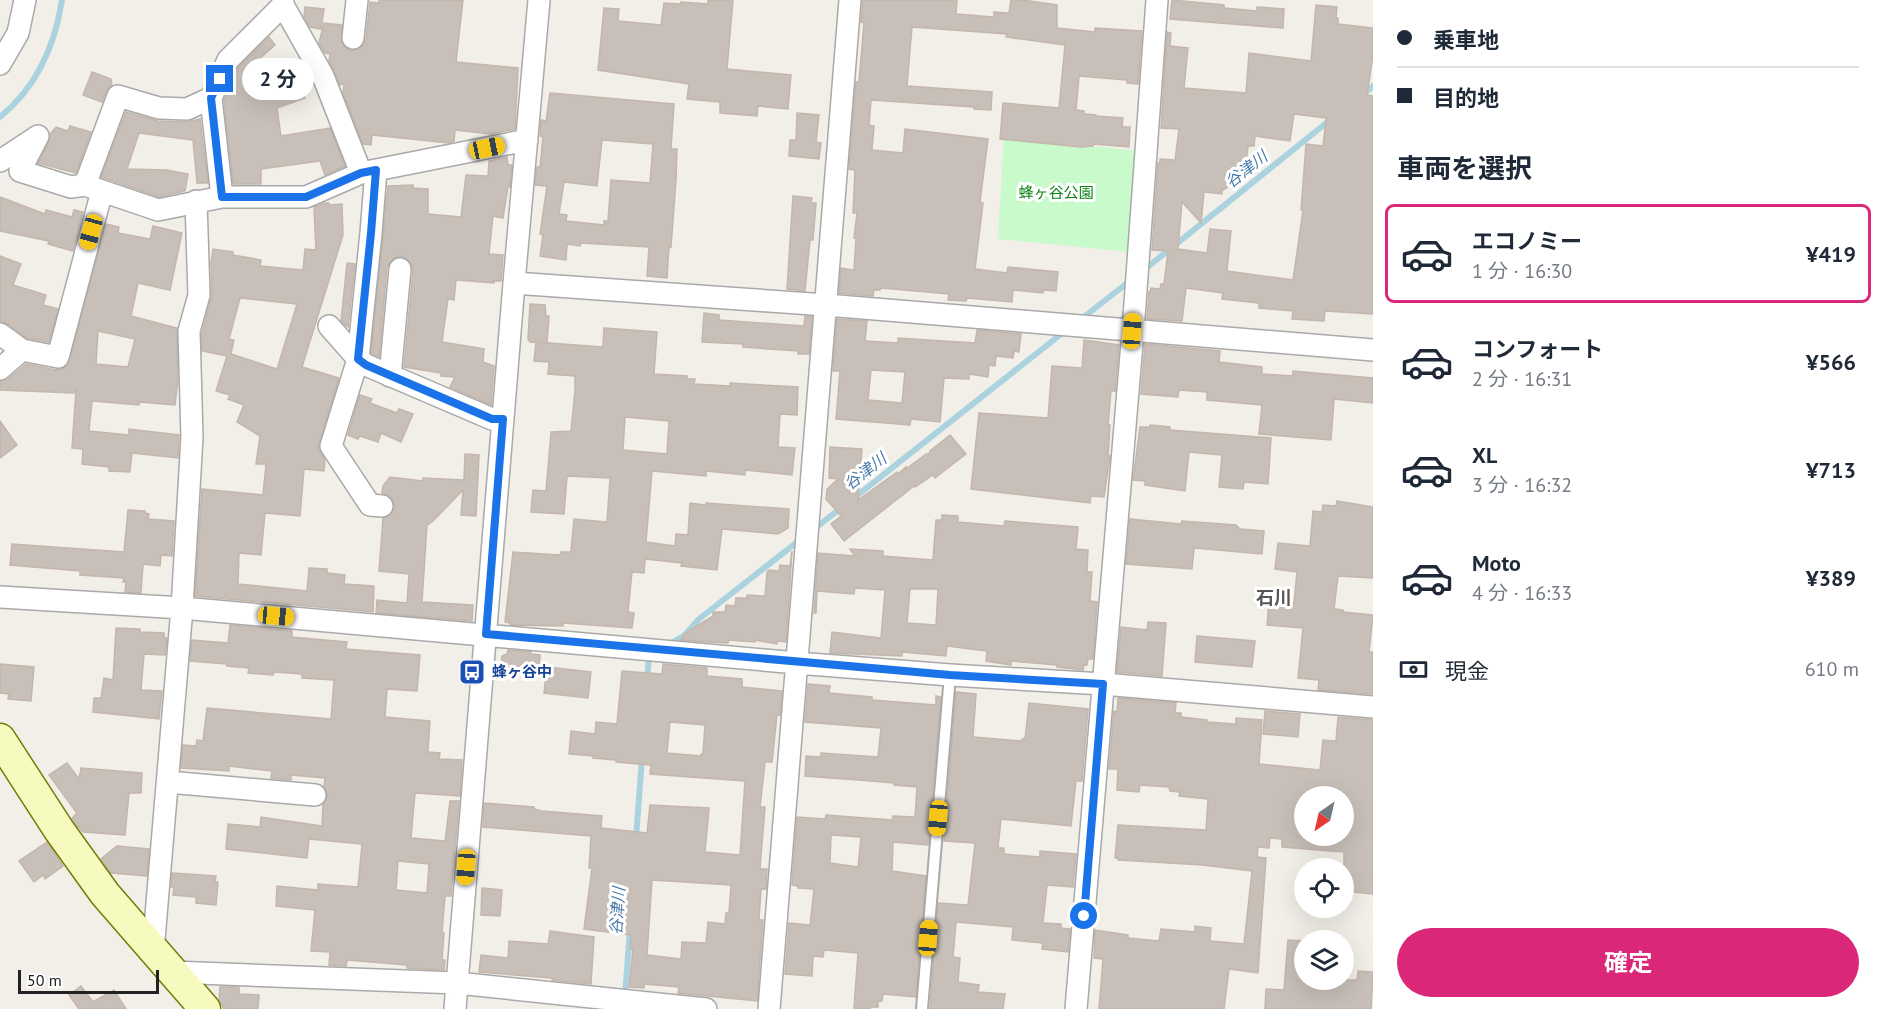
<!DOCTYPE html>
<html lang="ja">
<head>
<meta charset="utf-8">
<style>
	body { margin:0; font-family:"PT Sans","Noto Sans JP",sans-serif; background:#f2f2f3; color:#1f2937; height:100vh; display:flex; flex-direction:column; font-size:22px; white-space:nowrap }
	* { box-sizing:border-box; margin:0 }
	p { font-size:20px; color:#747a83 }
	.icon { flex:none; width:33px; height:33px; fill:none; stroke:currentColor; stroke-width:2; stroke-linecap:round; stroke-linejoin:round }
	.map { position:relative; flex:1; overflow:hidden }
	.drawer { display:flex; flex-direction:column; background:#fff; width:510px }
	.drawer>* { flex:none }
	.top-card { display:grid; align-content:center; height:132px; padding:0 24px; background:#fff }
	.needle { width:39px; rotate:214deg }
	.buttons { position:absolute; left:1294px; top:786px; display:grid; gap:12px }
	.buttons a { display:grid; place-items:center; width:60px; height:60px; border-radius:50%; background:#fff; box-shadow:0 6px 24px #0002; font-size:30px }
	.scale { position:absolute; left:18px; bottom:15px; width:141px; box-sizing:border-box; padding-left:6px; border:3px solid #222; border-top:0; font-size:16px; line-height:21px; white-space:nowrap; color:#222; -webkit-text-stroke:4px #fff; paint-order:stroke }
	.end { position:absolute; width:27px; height:27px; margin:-14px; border:8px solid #1a73e8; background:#fff; box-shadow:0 0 0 3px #fff }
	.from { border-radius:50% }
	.bubble { position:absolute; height:42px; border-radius:21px; background:#fff; box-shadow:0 6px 24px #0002; font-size:20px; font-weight:700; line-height:42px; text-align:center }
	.car { position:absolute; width:18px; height:36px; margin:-18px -9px; border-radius:8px; box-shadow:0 0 4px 2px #0007; background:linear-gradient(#f5c518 24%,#345 0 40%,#f5c518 0 76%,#345 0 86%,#f5c518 0) }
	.top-card b { display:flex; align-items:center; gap:21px; height:57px; font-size:22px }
	.top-card b+b { border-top:2px solid #e0e1e3 }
	.top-card i { width:15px; height:15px; background:#1f2937 }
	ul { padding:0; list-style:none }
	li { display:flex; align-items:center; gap:18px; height:99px; margin:0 12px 9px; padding:0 12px; border:3px solid transparent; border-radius:9px }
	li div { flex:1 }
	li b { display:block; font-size:22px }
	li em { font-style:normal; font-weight:700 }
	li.selected { border-color:#db2777 }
	li>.icon { width:54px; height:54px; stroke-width:1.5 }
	h2 { padding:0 24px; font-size:27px; line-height:72px }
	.pay { display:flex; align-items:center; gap:15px; height:66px; padding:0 24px; font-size:22px }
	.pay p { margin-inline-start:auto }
	.button { display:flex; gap:12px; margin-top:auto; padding:12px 24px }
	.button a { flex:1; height:69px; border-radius:36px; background:#db2777; color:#fff; font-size:24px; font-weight:700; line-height:69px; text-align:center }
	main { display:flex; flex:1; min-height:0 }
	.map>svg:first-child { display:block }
	.park { fill:#c8facc }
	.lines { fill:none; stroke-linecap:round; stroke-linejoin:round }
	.stream { stroke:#aad3df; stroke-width:6 }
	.building { fill:#c7bfb8; stroke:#c4b6ab; stroke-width:1.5; fill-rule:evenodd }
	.lane-casing { stroke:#a9a9a9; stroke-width:14 }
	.street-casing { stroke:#a9a9a9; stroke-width:24 }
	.secondary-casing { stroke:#707d05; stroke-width:33 }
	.lane { stroke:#fff; stroke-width:10 }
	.street { stroke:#fff; stroke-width:21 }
	.secondary { stroke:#f7fabf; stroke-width:30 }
	.route { stroke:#1a73e8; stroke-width:8 }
	.labels { text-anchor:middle; stroke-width:6; stroke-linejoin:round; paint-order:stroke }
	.park-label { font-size:15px; fill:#0c8416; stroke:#fff }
	.transit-label { font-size:15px; font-weight:bold; fill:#164399; stroke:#fff; text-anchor:start }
	.water-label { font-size:16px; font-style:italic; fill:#4a7aab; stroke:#fff }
	.quarter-label { font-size:18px; font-weight:bold; fill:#555; stroke:#fff }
</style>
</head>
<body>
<main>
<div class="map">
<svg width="1373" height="1009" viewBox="0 0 1373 1009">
	<rect width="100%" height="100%" fill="#f2efe9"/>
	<!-- park -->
	<path class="park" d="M1004 137 1139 151 1130 252 998 239Z"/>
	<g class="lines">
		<!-- stream -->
		<path class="stream" d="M1362 95 1373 86
			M0 117C37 87 55 45 62 0
			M1144 270 1330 120
			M1080 320 1131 280
			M854 498 1065 331
			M814 529 841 508
			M668 645 685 635 699 619 801 539
			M647 679 649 658 652 655
			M636 838 642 758
			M625 996 630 929"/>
	</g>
	<!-- building -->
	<path class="building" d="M379 0H463L456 62 518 68 515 129 490 134 455 130 454 141 449 143 372 135 371 145 363 144 343 93 344 83 340 85 329 61 330 54 325 53 319 43 324 23 342 25V44L351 51 359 49 364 45 366 39 370 2 379 3Z
		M708 0H733L727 69 791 75 788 109 758 106 757 116 720 113V102L687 99 689 84 598 70 604 8 619 9 618 21 661 25 664 3 681 4V2L708 4Z
		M863 0H957L956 14 994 17V12L1009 13 1011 0H1023L1057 5V28L1095 32V28L1142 31 1138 84 1127 83V80L1079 76 1076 110 1084 111V114L1096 115V116L1123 118 1122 127H1130L1129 147 1093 144V146L1081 147 1000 139 1003 103 1059 108 1065 45 1006 37 1007 34 912 27 907 86 992 92 991 110 974 109V107L871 100 869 125 874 126 872 150 903 153 905 129 988 139 980 202 983 203 975 269 1007 273 1008 267 1058 272 1056 291 1043 290V293L1013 290 1012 302 967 298 966 301 948 300 949 294 881 288 880 290H874L873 296 839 293 841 268 854 270 856 238H854L857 213H853L855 170 849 169 856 82H859L864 23 861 22Z
		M1172 0 1224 5V8L1257 11V7L1284 9 1283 28 1170 19Z
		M1316 5 1337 7 1336 18H1338V24L1373 28V55L1367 95 1373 96V314L1325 311 1324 321 1292 319 1293 311 1259 308V303L1222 299 1223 293 1186 288 1182 321 1147 319 1149 292H1150L1151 288 1160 289 1161 284H1164L1168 251 1152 250 1158 163H1160V159L1175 160 1179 129 1161 128 1167 32 1171 33 1170 46 1188 48 1184 88 1246 93 1249 53 1311 61ZM1294 114 1326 118 1323 146 1306 144 1301 210H1303L1293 280 1227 271 1231 231 1210 229 1207 253 1178 249 1182 202 1201 223 1204 192 1222 194V191L1245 175 1248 146H1254L1255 136 1290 141Z
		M305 7 324 9 321 29 310 27 304 16Z
		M269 37 275 45 255 63 264 67 262 72 295 87 305 98 277 108 281 136 330 128 345 166 325 175 320 161 261 169V184H233L224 100 239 67Z
		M92 72 111 79 112 85 106 91 102 102 83 95Z
		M550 93 674 104 671 149H677L676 180 671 247 669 246 667 278 647 276 649 247 581 243 580 246 567 244 566 260 540 256 543 235 540 234 547 186 535 185 537 167H540L543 137 540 136 541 120 546 121ZM602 140 653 144 650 183 611 180 608 221H604V225L566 221 567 215 559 214 564 182 597 186Z
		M126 112 158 121 187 122 200 119 208 183H197L193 140 139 133 127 169 167 170 188 174 185 191 159 197 101 177Z
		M797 113 819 115 816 142 821 143 819 159 789 156 790 140H796Z
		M70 126 91 132 76 173 38 163 49 142 50 134 56 127 68 131Z
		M507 157 508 165H512L510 187H508L503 218 493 216 489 254 503 255 501 281H494V283L456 280 454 300 448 299 442 342 484 349 483 362 494 366 491 405 450 387 455 377 441 376V373L404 367 413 270 411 263 402 256 394 258 387 267 379 357 371 353 388 186 413 185V188L428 189V214L461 217 466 175 488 176 489 161Z
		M793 196 812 198 811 203H816L813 240H810L805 291 787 289Z
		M0 197 45 214 46 210 72 217 74 210 83 212 73 251 48 244 49 241 0 231Z
		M325 203H329V205L342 204 343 235 302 367 339 378 319 443 318 448 325 460 324 471 304 469 300 516 265 513 261 555 239 553 238 584 307 591 309 568 327 569V573L345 575 344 584 374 586 373 612 195 596 202 489 263 495 266 464H256L260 436 237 422 244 405 228 399 230 395 216 391 227 356 202 351V333L212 295 211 263 213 249 233 252V255L261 260 260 266 303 270 305 249 316 250 314 207ZM240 298 297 304 277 369 231 354 234 340 229 339Z
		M106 224 119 227 118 233 150 239 153 226 182 233 170 290 138 283 131 316 177 328 178 379 175 405 139 402V405L92 401 89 431 129 435V429L179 435 178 458 132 453 130 472 109 471V467L82 464 83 449 72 448 76 390 74 393 0 390V381L8 379 26 364 56 370 62 369 68 365ZM98 331 135 339 128 367 96 364Z
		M0 256 21 264 13 285 46 295 43 305 58 309 49 342 27 338 8 324 0 321Z
		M347 263 355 264 348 327 341 321Z
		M530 304 545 305 546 316H549L547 343 530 342 528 339Z
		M704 313 719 315V320L804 326 805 316 812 317 809 354H798V351L743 347V344L702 342Z
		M837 319 867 321 865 341 898 343V338L975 343 977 330 1021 334 1019 352 1014 351 1013 358 996 356 995 366 989 365 988 377 969 374V379L944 378 940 422 911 419 910 425 836 419 840 371H833ZM871 370 905 372 902 403 868 400Z
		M604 328 657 332 654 374 687 376V379H695L694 384 730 386V383L798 387 797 415 780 414 778 447 795 448 792 475 745 470V475L706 471V476L652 471 646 542 675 546 676 534 688 535 690 503 706 505V503L789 509 788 528 778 534 722 529 717 570 681 566 682 563 645 559 644 573 632 572 628 612 634 613 632 628 563 623V626L510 625V623L505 622 513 552 560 555 561 552H571L574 519 607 522 610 478 567 476 564 514 531 512 533 490 546 491 551 432 571 431 575 391V376L548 374 549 362 534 361 536 342 603 347ZM625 417 669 421 667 454 623 450Z
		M1084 340 1119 345 1115 391H1111L1108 425H1110L1108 456H1110L1104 497 1091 496 1090 503 971 489 979 413 1048 418 1052 366 1082 368Z
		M1145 344 1220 351 1219 362 1262 367V374L1293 376V371L1373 378V403L1334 399 1331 440 1259 434 1262 405 1207 400V392L1179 390 1178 397 1141 394Z
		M360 395 372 399 370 403 397 413 399 409 413 414 401 442 381 433 378 442 360 436 358 439 348 435Z
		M0 421 17 445 0 458Z
		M1150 425 1170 427V430L1271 438 1268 484 1244 482 1243 489 1219 487 1222 455 1189 452 1185 491 1145 485V481L1133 480 1140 427H1150Z
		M950 435 966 454 935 478 933 475 915 487 914 486 844 541 831 524 841 516 826 499 827 489 838 479 829 478 830 447 862 449 858 500 897 472 898 474 906 467V469L926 454H929L930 451Z
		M465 454 479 455 476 516 461 515 463 490 432 522 427 525 422 602 473 605 472 621 376 613 377 600 407 603 409 574 379 571 383 518 392 514 395 506 390 496 382 493 383 486 390 477 423 481V478L464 480Z
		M1337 501 1373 507V578L1338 576 1334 609 1343 610V612L1373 615 1369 652H1373V694L1318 690 1319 680 1298 678 1303 628 1267 625 1269 601 1294 603 1297 572 1275 569 1278 543 1310 546 1313 511 1322 512 1323 505 1336 506Z
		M128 510 145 511V513L149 514 148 519 174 521 172 556 161 555 160 566 143 564 141 593 125 592 126 582H123L124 578 80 575V571L10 565 12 544 124 552Z
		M942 515 958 516V522L1004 526 1005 521 1078 527 1076 549 1088 550 1087 572H1092L1090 601 1097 602 1093 659H1088L1087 665H1084L1083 670 1057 667V665L1011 661V665L986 661 987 651 947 646 946 656 902 652V656L830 653 832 632 881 638 885 590 855 588 854 594 817 591 816 613H814L818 553 855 556 850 549 883 551V556L933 560 936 520H942ZM910 589H938L936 625 907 623Z
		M1130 519 1181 524 1182 521 1236 525 1240 529 1264 531 1262 554 1194 548 1192 569 1126 564Z
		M792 551 786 642 778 641 777 644 755 640V642L729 640 728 643 709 642 681 640 684 634 713 616V612H725L726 605 735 606 736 598H747V595L765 596 767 572 769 570 779 571 780 565 790 566Z
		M1148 622 1166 623 1162 676 1117 672 1121 627 1147 630Z
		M230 625 292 631V637L347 642 346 649 420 655 417 691 387 689 385 717 430 721 428 752 440 753 439 759 462 760 460 796 415 793 411 838 445 841 450 801H459L451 896H445L442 933H444L442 960H445L444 970 407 968V965L347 960 346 966 329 965 330 952 311 951 315 910 276 906 277 886 318 890V884L358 887 362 844 309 839 307 858 226 849 228 824 260 827 261 817 322 826 323 804 328 796 324 787 325 778 291 775V780L271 778 272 771 229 766V771L181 768 183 745 196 746 197 740 203 741 207 708 331 719 334 680 302 678V674L274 672 273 675 248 673 249 668 227 666V664L190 661 192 640 228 643ZM398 861 429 864 427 893 396 890Z
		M116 628 140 629V632L164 633V638H167L165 655 144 654 141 690 162 691 159 719 93 712 94 698H101L104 678 113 680Z
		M1197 636 1255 641 1252 667 1195 662Z
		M508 650 531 652 530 654 540 655 539 675 501 671 502 656 507 654Z
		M0 664 34 667 31 701 8 699 9 694 0 693Z
		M663 664 707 668V676L742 679V687L782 691 780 715H777L772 762H765L760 807H765L760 869H767L766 889H761L759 920H763L757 1001 678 993 679 987 644 984V988L629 987 633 949H630L631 935 584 929 592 868H589L591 836 483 827 484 803 534 807V809L542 811 602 816 601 828 647 833 650 805 709 808 705 852 740 855 745 781 650 774 651 765 616 762V760L593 758 594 756 569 754 571 731 595 734 596 722 617 724 622 671 662 674ZM670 722 705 725 703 754H701V756L667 753ZM652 880 731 885 729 913H726L725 924 708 922 706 943 682 942 681 959 647 955Z
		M547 667 591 672 588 698 544 693Z
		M808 684 830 686 829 693 872 697V700L936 705V696L941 697 928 845 893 842 892 871 926 876 916 997 883 994 882 1001H878V1007H871L870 1009 854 1008 858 953 824 950 823 957 813 956 812 976 785 974 789 923 810 925 814 889 798 888V886L792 885 797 817 825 819 826 815 892 820 893 816 915 817 917 787 894 785V783L871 781 805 776 806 756 821 757V753L878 757 881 728 805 722ZM831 835 861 837 858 867 830 863Z
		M956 692 976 694 973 737 1022 741V739H1025L1029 703 1088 709 1082 781H1076L1071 826 1001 819 998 848H1004V854L1040 857V851L1076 854 1073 887 1047 885 1043 923 1061 924V928L1070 929 1068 952 1042 949 1043 943 1012 940 1013 927 956 922 953 957 960 958 958 982 979 985 978 992 1005 994 1003 1009H930L938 903 968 905 975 843 944 841Z
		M1118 698 1176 703 1175 713H1181V717L1207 720V722L1236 724V718L1262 720 1259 764 1320 770 1323 740 1336 741 1338 717 1373 720V894L1344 891V852L1282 847V839L1270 838 1269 848 1258 847 1257 857 1266 858 1258 973 1229 969 1224 1009H1099L1103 959 1094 958 1095 930 1128 935V938L1159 941 1161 929 1195 932V926L1211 928 1210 941 1244 944 1252 871 1203 865 1118 860V858H1115L1118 825 1206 830 1208 799 1179 796 1180 792 1170 791 1169 787 1140 785 1139 792 1117 790 1118 769H1109L1114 711 1117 712ZM1305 796H1344V836H1305Z
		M1265 711 1300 714 1298 737 1263 734Z
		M67 763 79 779 81 768 142 773 141 793H129L125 835 83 832 75 823 72 818 77 813 49 775Z
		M47 842 63 866 45 879 43 875 34 882 19 861Z
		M117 846 149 849 147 876 111 873 101 859Z
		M172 873 216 876 215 882H218L216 905 196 903V897L173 895 174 887H171Z
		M482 888 502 890 500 916 481 915Z
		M550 931 594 937 591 984 552 980V978L479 972 481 955 508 958 509 941 548 944Z
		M1288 940 1305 941V980H1357L1358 971 1373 972 1371 1009H1265L1266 989 1284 990Z
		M81 986 93 1002 114 990 126 1009H79L69 995Z
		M220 987H239V994L259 995 258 1009H224L219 1000Z"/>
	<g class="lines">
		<!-- lane casing -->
		<g class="lane-casing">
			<path id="lane" d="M922 1009 950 675"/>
		</g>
		<!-- street casing -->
		<g class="street-casing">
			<path id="street" d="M283 5 323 76 361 173
				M353 38 357 0
				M0 64 18 33 25 0
				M0 161 38 136 20 171 71 187 85 185
				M376 170 371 233 358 359 331 446 370 505 382 506
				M102 191 85 185 118 96 159 108 187 109 211 98
				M222 197 211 98 228 60 283 5V0
				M514 283 826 305 1373 350
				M329 326 358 359 366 365 492 419H503
				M0 334 22 350
				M0 369 22 350 58 357 102 191 158 210 222 197H306L361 173 527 140
				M390 376 400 269
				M0 597 182 608 797 663 950 675 1103 684 1373 707
				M168 782 315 795
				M153 951 182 608 192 437 189 331 199 295 196 201
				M173 972 457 983 706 1009
				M455 1009 514 283 539 0
				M769 1009 850 0
				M1076 1009 1133 331 1157 0"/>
		</g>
		<!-- secondary casing -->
		<g class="secondary-casing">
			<path id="secondary" d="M0 739 59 830 105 894 205 1009"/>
		</g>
		<!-- lane -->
		<use href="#lane" class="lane"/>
		<!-- street -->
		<use href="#street" class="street"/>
		<!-- secondary -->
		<use href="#secondary" class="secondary"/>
	</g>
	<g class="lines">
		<!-- route -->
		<path class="route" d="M220 79 211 98 222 197H306L361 173 376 170 371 233 358 359 366 365 492 419H503L486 634 950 675 1103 684 1084 916"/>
	</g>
	<!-- icons -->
	<defs>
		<g id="bus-square" transform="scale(1.35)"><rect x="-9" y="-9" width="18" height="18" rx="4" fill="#1a4fb4" stroke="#fff"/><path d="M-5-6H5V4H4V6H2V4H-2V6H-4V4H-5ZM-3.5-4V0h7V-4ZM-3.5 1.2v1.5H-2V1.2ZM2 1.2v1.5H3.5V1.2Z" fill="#fff"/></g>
	</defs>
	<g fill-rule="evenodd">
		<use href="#bus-square" x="472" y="672"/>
	</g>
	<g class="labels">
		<!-- park labels -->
		<g class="park-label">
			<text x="1056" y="198">蜂ヶ谷公園</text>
		</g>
		<!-- transit labels -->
		<g class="transit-label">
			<text x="492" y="677">蜂ヶ谷中</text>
		</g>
		<!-- water labels -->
		<g class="water-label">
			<text transform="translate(1246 169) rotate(-38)" y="6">谷津川</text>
			<text transform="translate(865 471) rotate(-38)" y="6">谷津川</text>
			<text transform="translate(617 911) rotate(-86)" y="6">谷津川</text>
		</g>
		<!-- quarter labels -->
		<g class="quarter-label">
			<text x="1274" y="604">石川</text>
		</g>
	</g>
</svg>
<div class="buttons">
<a><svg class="needle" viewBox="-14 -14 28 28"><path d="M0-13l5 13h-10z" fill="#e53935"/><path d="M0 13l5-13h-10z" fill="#747a83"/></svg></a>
<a><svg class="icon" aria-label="locate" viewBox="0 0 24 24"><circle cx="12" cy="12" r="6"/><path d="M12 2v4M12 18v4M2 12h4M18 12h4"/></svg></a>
<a><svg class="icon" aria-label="layers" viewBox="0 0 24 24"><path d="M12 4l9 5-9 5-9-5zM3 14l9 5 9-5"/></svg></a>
</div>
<div class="scale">50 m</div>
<i class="end from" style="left:1084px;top:916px"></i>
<i class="end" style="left:220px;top:79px"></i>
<div class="bubble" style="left:242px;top:58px;width:72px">2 分</div>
<i class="car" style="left:487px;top:148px;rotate:78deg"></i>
<i class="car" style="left:91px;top:232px;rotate:195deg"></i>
<i class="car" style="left:1132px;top:331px;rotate:4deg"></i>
<i class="car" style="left:276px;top:616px;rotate:95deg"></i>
<i class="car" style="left:938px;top:818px;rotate:185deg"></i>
<i class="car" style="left:466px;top:867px;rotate:184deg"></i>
<i class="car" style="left:928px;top:938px;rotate:5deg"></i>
</div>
<section class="drawer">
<div class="top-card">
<b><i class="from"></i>乗車地</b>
<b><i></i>目的地</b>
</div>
<h2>車両を選択</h2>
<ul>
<li class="selected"><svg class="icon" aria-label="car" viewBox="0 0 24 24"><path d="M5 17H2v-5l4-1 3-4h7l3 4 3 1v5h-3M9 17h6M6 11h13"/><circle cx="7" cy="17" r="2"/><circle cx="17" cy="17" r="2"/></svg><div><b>エコノミー</b><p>1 分 · 16:30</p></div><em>¥419</em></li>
<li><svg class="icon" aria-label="car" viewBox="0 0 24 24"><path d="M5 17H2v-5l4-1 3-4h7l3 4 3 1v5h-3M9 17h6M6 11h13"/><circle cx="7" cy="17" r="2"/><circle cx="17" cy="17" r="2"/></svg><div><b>コンフォート</b><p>2 分 · 16:31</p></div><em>¥566</em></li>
<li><svg class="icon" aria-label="car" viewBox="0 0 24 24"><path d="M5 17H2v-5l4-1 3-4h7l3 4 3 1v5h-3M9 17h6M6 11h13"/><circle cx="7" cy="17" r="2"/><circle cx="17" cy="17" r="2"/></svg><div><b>XL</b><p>3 分 · 16:32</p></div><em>¥713</em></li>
<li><svg class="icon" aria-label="car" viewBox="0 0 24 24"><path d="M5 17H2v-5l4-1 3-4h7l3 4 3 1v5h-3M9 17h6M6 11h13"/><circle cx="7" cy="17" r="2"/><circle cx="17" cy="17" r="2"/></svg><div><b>Moto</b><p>4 分 · 16:33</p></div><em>¥389</em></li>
</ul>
<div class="pay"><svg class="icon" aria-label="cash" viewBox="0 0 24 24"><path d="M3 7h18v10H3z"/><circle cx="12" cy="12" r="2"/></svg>現金<p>610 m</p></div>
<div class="button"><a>確定</a></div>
</section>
</main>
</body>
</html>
